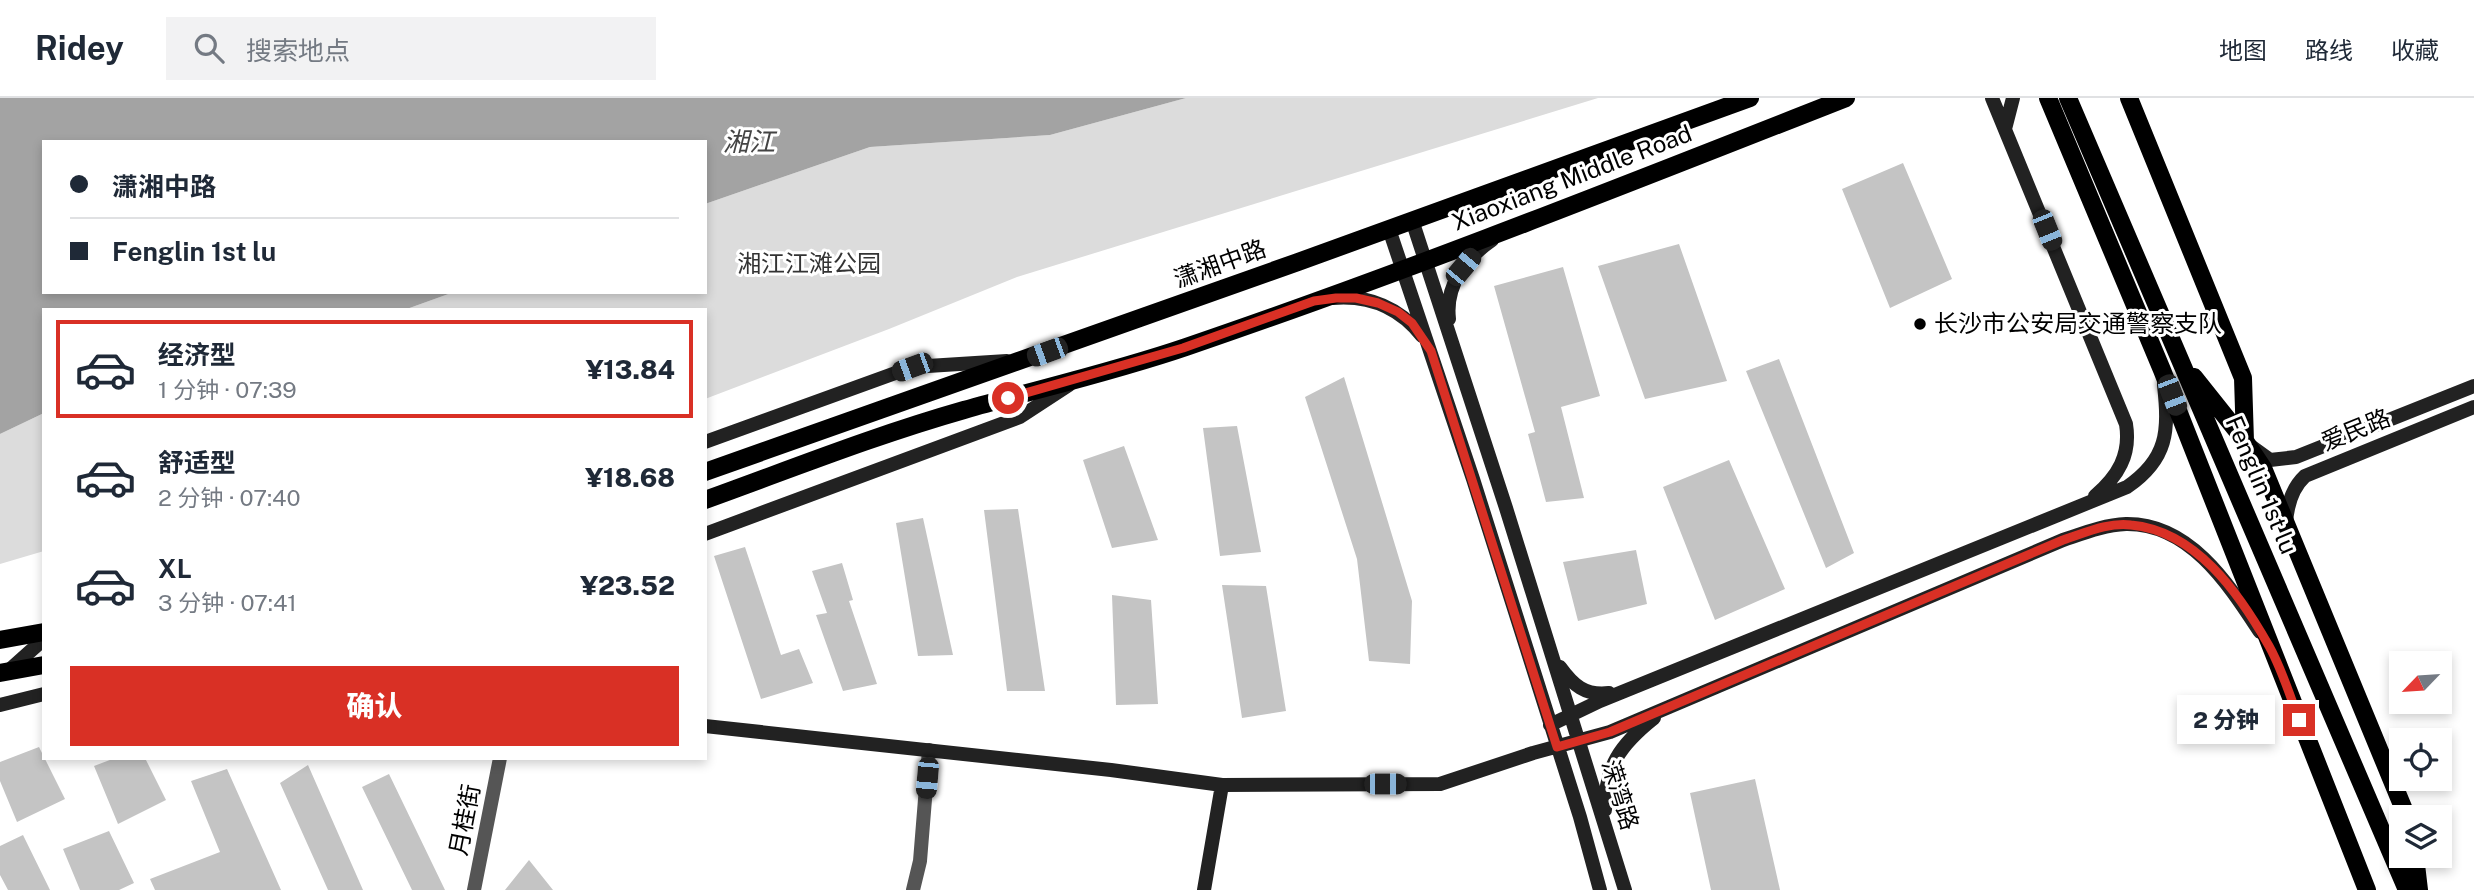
<!DOCTYPE html>
<html lang="zh">
<head>
<meta charset="utf-8">
<style>
	body { margin:0; font-family:"Public Sans","Noto Sans SC",sans-serif; background:#f2f2f3; color:#1f2937; height:100vh; display:flex; flex-direction:column; font-size:26px; white-space:nowrap }
	* { box-sizing:border-box; margin:0 }
	p { font-size:23px; color:#747a83 }
	.icon { flex:none; width:38px; height:38px; fill:none; stroke:currentColor; stroke-width:2; stroke-linecap:round; stroke-linejoin:round }
	.map { position:relative; flex:1; overflow:hidden }
	.panel { position:absolute; left:42px; top:210px; width:665px; height:452px; display:flex; flex-direction:column; background:#fff; border-radius:0px; box-shadow:0 4px 10px #0003 }
	.panel>* { flex:none }
	.guide { position:absolute; left:42px; top:42px; width:665px; height:154px; border-radius:0px; box-shadow:0 4px 10px #0003; display:grid; align-content:center; height:154px; padding:0 28px; background:#fff }
	.needle { width:46px; rotate:245deg }
	.fabs { position:absolute; left:2389px; top:553px; display:grid; gap:14px }
	.fabs a { display:grid; place-items:center; width:63px; height:63px; border-radius:0px; background:#fff; box-shadow:0 4px 10px #0003; font-size:35px }
	.end { position:absolute; width:32px; height:32px; margin:-16px; border:9px solid #d93025; background:#fff; box-shadow:0 0 0 4px #fff }
	.from { border-radius:50% }
	.bubble { position:absolute; height:49px; border-radius:0px; background:#fff; box-shadow:0 4px 10px #0003; font-size:23px; font-weight:800; line-height:49px; text-align:center }
	.car { position:absolute; width:21px; height:42px; margin:-21px -10px; border-radius:9px; box-shadow:0 0 5px 2px #0007; background:linear-gradient(#222 24%,#8ab4d8 0 40%,#222 0 76%,#8ab4d8 0 86%,#222 0) }
	.guide b { display:flex; align-items:center; gap:24px; height:66px; font-size:26px }
	.guide b+b { border-top:2px solid #e0e1e3 }
	.guide i { width:18px; height:18px; background:#1f2937 }
	ul { padding:12px 0 0; list-style:none }
	li { display:flex; align-items:center; gap:21px; height:98px; margin:0 14px 10px; padding:0 14px; border:4px solid transparent; border-radius:0px }
	li div { flex:1 }
	li b { display:block; font-size:26px }
	li em { font-style:normal; font-weight:800 }
	li.current { border-color:#d93025 }
	li>.icon { width:63px; height:63px; stroke-width:1.5 }
	.action { display:flex; gap:14px; margin-top:auto; padding:14px 28px }
	.action a { flex:1; height:80px; border-radius:0px; background:#d93025; color:#fff; font-size:28px; font-weight:800; line-height:80px; text-align:center }
	header { display:flex; align-items:center; gap:42px; box-sizing:border-box; height:98px; padding:0 35px; background:#fff; border-bottom:2px solid #e0e1e3 }
	header strong { font-size:33px }
	nav { display:flex; gap:38px; margin-inline-start:auto; font-size:24px }
	.search { width:490px; height:63px; background:#f2f2f3; display:flex; align-items:center; gap:18px; box-sizing:border-box; padding:0 24px; border-radius:0px; color:#747a83; font-size:26px }
	.map>svg:first-child { display:block }
	.green { fill:#dcdcdc }
	.water { fill:#a3a3a3 }
	.building { fill:#c4c4c4 }
	.lines { fill:none; stroke-linecap:round; stroke-linejoin:round }
	.street { stroke:#555; stroke-width:14 }
	.secondary { stroke:#222; stroke-width:14 }
	.primary { stroke:#000; stroke-width:18 }
	.route { stroke:#d93025; stroke-width:9 }
	.poi-dot { fill:#000; stroke:#fff; stroke-width:2.5 }
	.labels { text-anchor:middle; stroke-width:6; stroke-linejoin:round; paint-order:stroke }
	.street-label { font-size:24px; fill:#000; stroke:#fff }
	.park-label { font-size:24px; fill:#333; stroke:#fff }
	.poi-label { font-size:24px; fill:#000; stroke:#fff; text-anchor:start }
	.water-label { font-size:26px; font-style:italic; fill:#444; stroke:#fff }
</style>
</head>
<body>
<header>
<strong>Ridey</strong>
<div class="search"><svg class="icon" aria-label="search" viewBox="0 0 24 24"><circle cx="10" cy="10" r="6"/><path d="M15 15l6 6"/></svg>搜索地点</div>
<nav><a>地图</a><a>路线</a><a>收藏</a></nav>
</header>
<div class="map">
<svg width="2474" height="792" viewBox="0 0 2474 792">
	<rect width="100%" height="100%" fill="#fff"/>
	<!-- green -->
	<path class="green" d="M1186 0H1598L1017 179 889 231 705 301V212H404L454 194H705V106L870 49 1050 37Z
		M44 315V453L0 466V336Z"/>
	<!-- water -->
	<path class="water" d="M0 0H1186L1050 37 870 49 705 106V44H44V194H454L404 212H44V315L0 336Z"/>
	<!-- building -->
	<path class="building" d="M1903 65 1952 181 1890 210 1842 91Z
		M1679 146 1727 283 1645 301 1598 168Z
		M1563 169 1600 298 1561 309 1584 400 1546 404 1528 336 1535 334 1494 188Z
		M1779 261 1854 455 1826 470 1746 273Z
		M1344 279 1412 503 1410 566 1369 563 1357 461 1305 299Z
		M1237 328 1261 454 1220 458 1203 330Z
		M1124 348 1158 442 1112 450 1083 362Z
		M1729 362 1785 491 1715 522 1663 389Z
		M1018 411 1045 593H1007L984 412Z
		M923 420 953 557 918 558 896 425Z
		M745 449 781 557 799 551 813 585 761 601 714 458Z
		M1636 452 1647 506 1578 523 1563 464Z
		M842 465 853 502 849 503 877 586 843 593 816 517 827 515 812 473Z
		M1222 487 1266 488 1286 613 1242 620Z
		M1112 497 1151 502 1158 606 1116 607Z
		M39 649 65 701 17 724 0 683V664Z
		M115 660H145L166 702 118 726 94 668Z
		M308 667 363 792H328L280 685Z
		M227 671 281 792H155L150 781 220 754 191 683Z
		M389 676 445 792H412L362 689Z
		M1755 681 1780 792H1711L1690 695Z
		M109 733 134 785 119 792H80L63 751Z
		M23 737 50 792H8L0 777V748Z
		M529 762 553 792H505Z"/>
	<g class="lines">
		<!-- street -->
		<path class="street" d="M474 792 500 660
			M913 792 920 763 929 652"/>
		<!-- secondary -->
		<path class="secondary" d="M1992 0 2126 326C2131 357 2118 378 2095 398
			M2005 31 2013 0
			M1412 122 1506 410 1625 792
			M1389 131 1473 381 1580 719 1600 792
			M1333 200C1369 197 1400 210 1422 238
			M1449 221C1445 187 1466 160 1492 142
			M705 344 912 269 1007 263
			M2252 349 2270 362 2296 359 2474 288
			M2286 426C2287 408 2291 391 2305 378L2474 309
			M705 436 1020 319 1069 287
			M1560 569C1573 587 1585 598 1609 595
			M6 575 44 541
			M0 607 44 596
			M1550 627 1600 603 2127 389C2168 361 2169 333 2164 287
			M705 628 1111 672 1222 687 1440 686 1533 655 1610 634 2063 442C2084 435 2104 427 2126 426 2190 425 2229 487 2260 534
			M1605 712C1605 668 1620 647 1654 620
			M1204 792 1222 687"/>
		<!-- primary -->
		<path class="primary" d="M2048 0 2162 272 2367 792
			M2068 0 2407 792
			M2129 0 2243 280 2245 343
			M2194 279 2245 343 2263 370 2407 719
			M705 374 1298 164 1750 0
			M705 402C791 371 876 337 964 312 1038 291 1113 274 1186 249 1409 173 1627 86 1846 0
			M0 542 44 534
			M0 575 44 567
			M2415 758 2419 792"/>
	</g>
	<g class="lines">
		<!-- route -->
		<path class="route" d="M1008 300 1183 250 1314 203 1336 200H1356L1378 205 1398 214 1412 225 1431 253 1557 649 1610 634 2063 442C2085 435 2108 424 2131 427 2196 433 2239 495 2269 548 2282 571 2290 598 2299 622"/>
	</g>
	<!-- markers -->
	<circle class="poi-dot" cx="1920" cy="226" r="7"/>
	<g class="labels">
		<!-- street labels -->
		<g class="street-label">
			<text transform="translate(1572 80) rotate(-21)" y="8">Xiaoxiang Middle Road</text>
			<text transform="translate(1220 166) rotate(-20)" y="8">潇湘中路</text>
			<text transform="translate(2356 332) rotate(-22)" y="8">爱民路</text>
			<text transform="translate(2261 387) rotate(67)" y="8">Fenglin 1st lu</text>
			<text transform="translate(1620 697) rotate(73)" y="8">溁湾路</text>
			<text transform="translate(465 722) rotate(-79)" y="8">月桂街</text>
		</g>
		<!-- park labels -->
		<g class="park-label">
			<text x="809" y="174">湘江江滩公园</text>
		</g>
		<!-- poi labels -->
		<g class="poi-label">
			<text x="1934" y="234">长沙市公安局交通警察支队</text>
		</g>
		<!-- water labels -->
		<g class="water-label">
			<text x="749" y="53">湘江</text>
		</g>
	</g>
</svg>
<div class="fabs">
<a><svg class="needle" viewBox="-14 -14 28 28"><path d="M0-13l5 13h-10z" fill="#e53935"/><path d="M0 13l5-13h-10z" fill="#747a83"/></svg></a>
<a><svg class="icon" aria-label="locate" viewBox="0 0 24 24"><circle cx="12" cy="12" r="6"/><path d="M12 2v4M12 18v4M2 12h4M18 12h4"/></svg></a>
<a><svg class="icon" aria-label="layers" viewBox="0 0 24 24"><path d="M12 4l9 5-9 5-9-5zM3 14l9 5 9-5"/></svg></a>
</div>
<i class="end from" style="left:1008px;top:300px"></i>
<i class="end" style="left:2299px;top:622px"></i>
<div class="bubble" style="left:2177px;top:597px;width:98px">2 分钟</div>
<i class="car" style="left:2047px;top:132px;rotate:158deg"></i>
<i class="car" style="left:1463px;top:169px;rotate:40deg"></i>
<i class="car" style="left:1047px;top:254px;rotate:250deg"></i>
<i class="car" style="left:912px;top:269px;rotate:250deg"></i>
<i class="car" style="left:2172px;top:297px;rotate:159deg"></i>
<i class="car" style="left:927px;top:680px;rotate:185deg"></i>
<i class="car" style="left:1385px;top:686px;rotate:90deg"></i>
<div class="guide">
<b><i class="from"></i>潇湘中路</b>
<b><i></i>Fenglin 1st lu</b>
</div>
<section class="panel">
<ul>
<li class="current"><svg class="icon" aria-label="car" viewBox="0 0 24 24"><path d="M5 17H2v-5l4-1 3-4h7l3 4 3 1v5h-3M9 17h6M6 11h13"/><circle cx="7" cy="17" r="2"/><circle cx="17" cy="17" r="2"/></svg><div><b>经济型</b><p>1 分钟 · 07:39</p></div><em>¥13.84</em></li>
<li><svg class="icon" aria-label="car" viewBox="0 0 24 24"><path d="M5 17H2v-5l4-1 3-4h7l3 4 3 1v5h-3M9 17h6M6 11h13"/><circle cx="7" cy="17" r="2"/><circle cx="17" cy="17" r="2"/></svg><div><b>舒适型</b><p>2 分钟 · 07:40</p></div><em>¥18.68</em></li>
<li><svg class="icon" aria-label="car" viewBox="0 0 24 24"><path d="M5 17H2v-5l4-1 3-4h7l3 4 3 1v5h-3M9 17h6M6 11h13"/><circle cx="7" cy="17" r="2"/><circle cx="17" cy="17" r="2"/></svg><div><b>XL</b><p>3 分钟 · 07:41</p></div><em>¥23.52</em></li>
</ul>
<div class="action"><a>确认</a></div>
</section>
</div>
</body>
</html>
